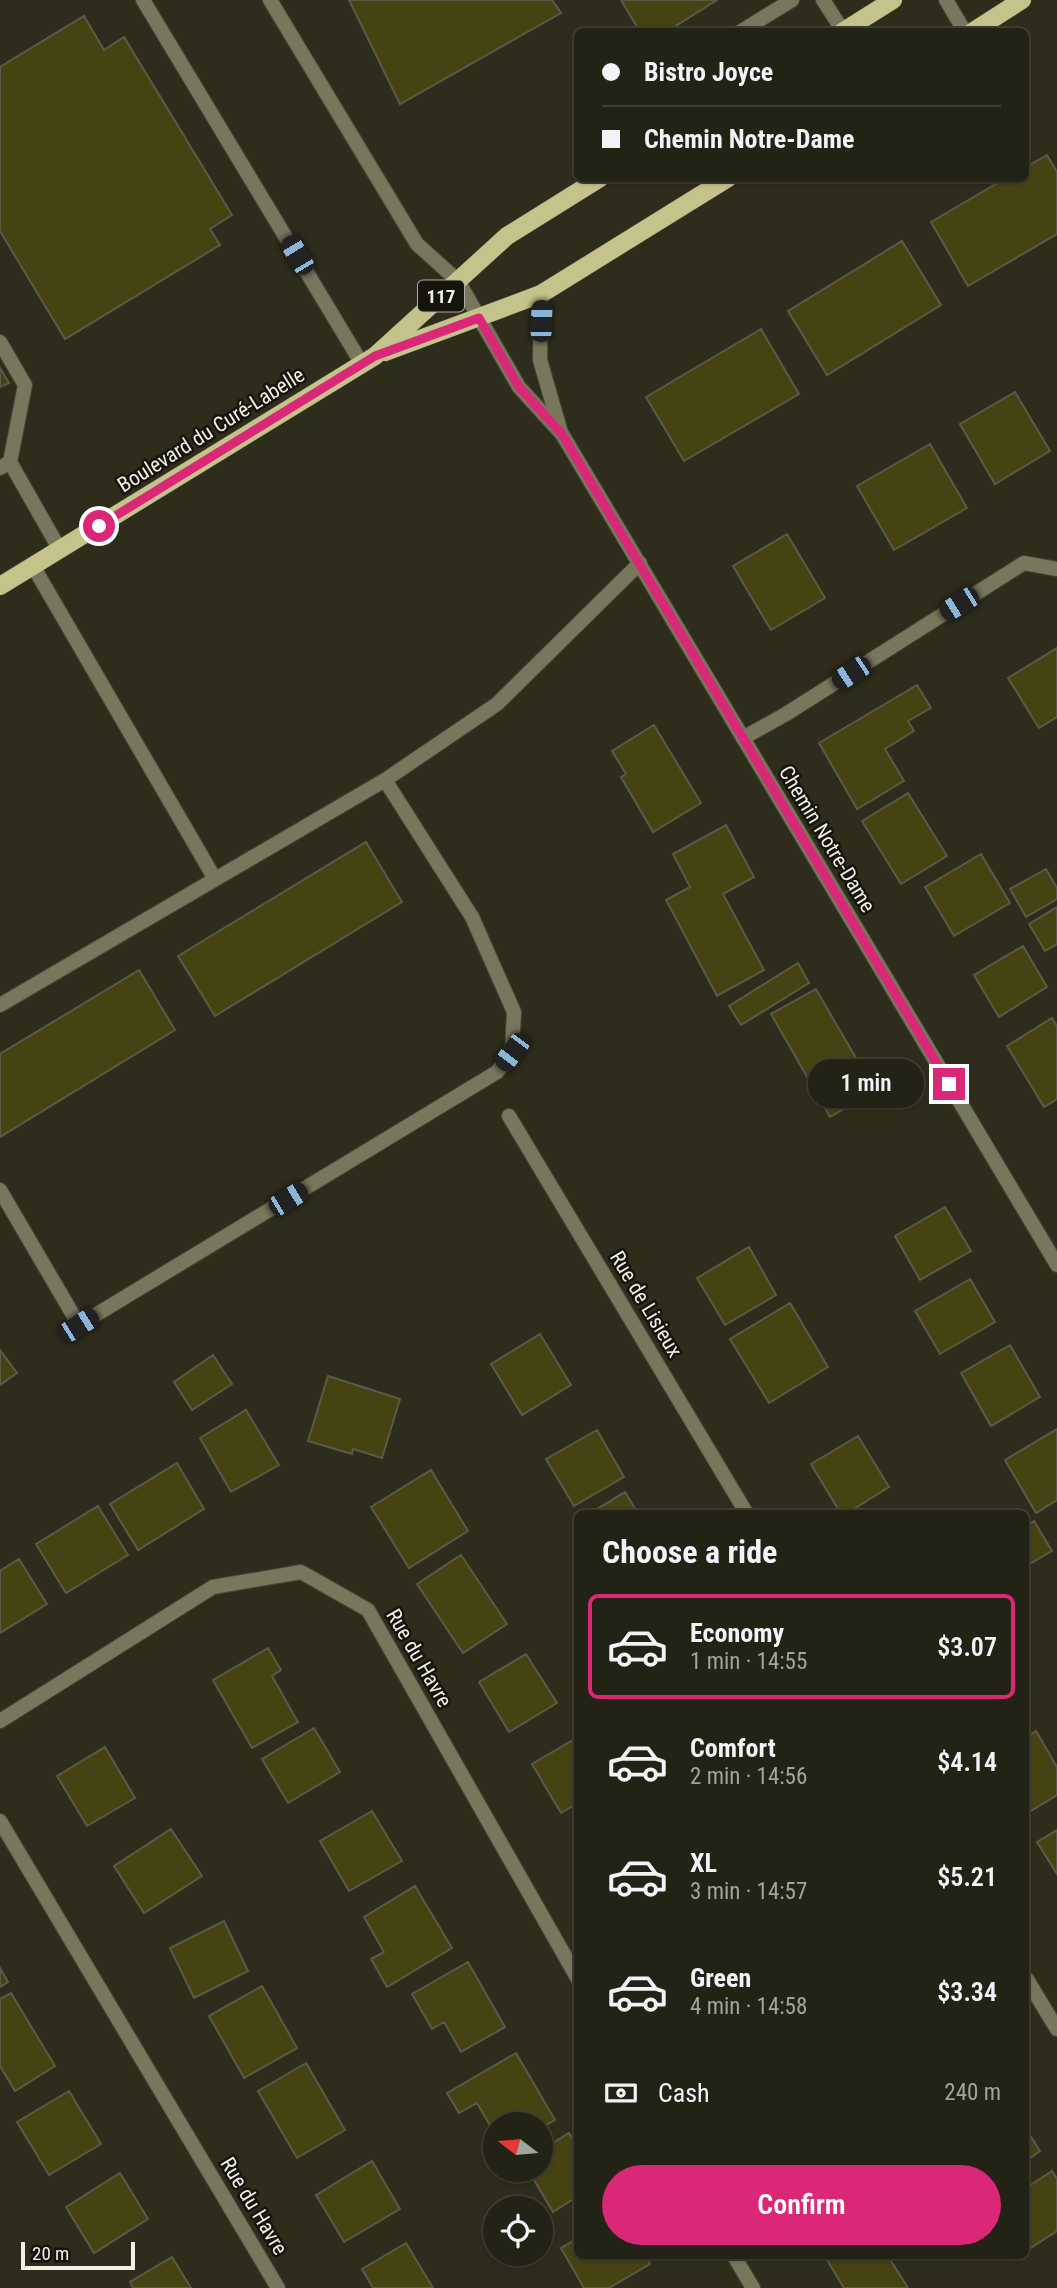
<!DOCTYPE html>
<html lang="en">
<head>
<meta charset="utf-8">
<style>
	body { margin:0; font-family:"Roboto Condensed",sans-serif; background:#2e2f22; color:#f1f3f6; height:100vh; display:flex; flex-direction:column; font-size:26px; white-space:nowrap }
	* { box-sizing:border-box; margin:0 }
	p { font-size:23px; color:#a2a4a0 }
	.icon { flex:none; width:38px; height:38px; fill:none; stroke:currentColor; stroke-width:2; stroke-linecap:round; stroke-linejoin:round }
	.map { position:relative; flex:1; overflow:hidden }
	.side { position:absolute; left:574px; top:1510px; width:455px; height:749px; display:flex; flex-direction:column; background:#222215; border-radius:10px; box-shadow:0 2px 5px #0004,0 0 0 2px #3f3f34 }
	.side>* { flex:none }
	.top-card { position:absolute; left:574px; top:28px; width:455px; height:154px; border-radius:10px; box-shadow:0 2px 5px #0004,0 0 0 2px #3f3f34; display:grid; align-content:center; height:154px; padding:0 28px; background:#222215 }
	.needle { width:46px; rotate:286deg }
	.fabs { position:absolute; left:483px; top:2112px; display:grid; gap:14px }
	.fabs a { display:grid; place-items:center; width:70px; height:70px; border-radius:50%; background:#222215; box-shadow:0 2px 5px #0004,0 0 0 2px #3f3f34; font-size:35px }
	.scale { position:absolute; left:21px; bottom:18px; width:114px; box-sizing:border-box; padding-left:7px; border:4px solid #f1f1e6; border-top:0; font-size:19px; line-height:24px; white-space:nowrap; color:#f1f1e6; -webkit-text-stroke:5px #15150d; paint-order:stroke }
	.end { position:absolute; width:32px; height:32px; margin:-16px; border:9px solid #db2777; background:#fff; box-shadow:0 0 0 4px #fff }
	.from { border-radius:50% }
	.bubble { position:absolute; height:49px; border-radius:24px; background:#222215; box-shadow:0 2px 5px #0004,0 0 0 2px #3f3f34; font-size:23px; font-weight:600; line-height:49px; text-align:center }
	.car { position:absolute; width:21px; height:42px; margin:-21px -10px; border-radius:9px; box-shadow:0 0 5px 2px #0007; background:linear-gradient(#222 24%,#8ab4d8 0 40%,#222 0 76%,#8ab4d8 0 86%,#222 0) }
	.top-card b { display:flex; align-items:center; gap:24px; height:66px; font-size:26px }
	.top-card b+b { border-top:2px solid #3f3f34 }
	.top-card i { width:18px; height:18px; background:#f1f3f6 }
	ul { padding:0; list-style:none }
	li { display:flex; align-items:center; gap:21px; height:105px; margin:0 14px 10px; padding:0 14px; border:4px solid transparent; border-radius:10px }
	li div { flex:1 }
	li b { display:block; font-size:26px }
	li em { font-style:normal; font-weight:600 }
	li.current { border-color:#db2777 }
	li>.icon { width:63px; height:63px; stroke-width:1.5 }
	h2 { padding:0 28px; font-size:32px; line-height:84px }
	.pay { display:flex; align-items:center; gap:18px; height:77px; padding:0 28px; font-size:26px }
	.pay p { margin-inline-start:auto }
	.cta { display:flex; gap:14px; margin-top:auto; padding:14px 28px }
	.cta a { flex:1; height:80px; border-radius:42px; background:#db2777; color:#fff; font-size:28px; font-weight:600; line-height:80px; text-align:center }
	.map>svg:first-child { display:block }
	.building { fill:#464313; stroke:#5b5a48; stroke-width:2 }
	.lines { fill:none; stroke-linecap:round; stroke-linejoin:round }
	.service-casing { stroke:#494838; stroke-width:16 }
	.minor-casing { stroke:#494838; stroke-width:16 }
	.tertiary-casing { stroke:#494838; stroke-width:16 }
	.primary-casing { stroke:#494838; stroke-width:19 }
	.service { stroke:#78775d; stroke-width:14 }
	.minor { stroke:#78775d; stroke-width:14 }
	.tertiary { stroke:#78775d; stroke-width:14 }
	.primary { stroke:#c5c38c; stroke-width:18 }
	.route { stroke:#db2777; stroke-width:9 }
	.labels { text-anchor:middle; stroke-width:5; stroke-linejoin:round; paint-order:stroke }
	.shield { fill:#15150d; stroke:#afafa5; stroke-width:2 }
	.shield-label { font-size:19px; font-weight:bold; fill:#f1f1e6 }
	.street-label { font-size:21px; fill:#f1f1e6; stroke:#15150d }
</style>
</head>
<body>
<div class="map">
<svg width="1057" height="2288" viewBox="0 0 1057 2288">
	<rect width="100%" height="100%" fill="#2e2d1c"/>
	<!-- building -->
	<path class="building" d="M349 0H552L561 13 400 104Z
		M621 0H717L666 32H640Z
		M84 16 104 50 124 37 232 215 210 229 220 245 65 339 0 231V67Z
		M1047 155 1057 172V234L968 286 931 222 1006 178H1026V167Z
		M902 241 941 305 827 375 788 311Z
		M761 329 799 394 684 461 646 397Z
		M0 368 9 383 0 387Z
		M1015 392 1050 451 995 484 960 424Z
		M930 444 967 508 894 550 857 486Z
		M787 534 825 598 771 630 733 566Z
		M1057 648V717L1039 728 1008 678Z
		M917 685 931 708 908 721 914 731 885 749 904 781 857 809 819 743Z
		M654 725 701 803 653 832 621 777 626 774 612 751Z
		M908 793 947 856 901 884 862 821Z
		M726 825 754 877 723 894 764 970 717 996 666 900 690 887 673 854Z
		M366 842 402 902 215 1016 178 956Z
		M981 854 1010 903 954 936 925 887Z
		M1046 869 1057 888V899L1026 917 1010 889Z
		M1057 907V944L1045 951 1029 924Z
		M1023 946 1047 987 999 1017 974 975Z
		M798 963 809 983 741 1025 729 1006Z
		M139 970 175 1030 0 1137V1054Z
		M816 989 875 1091 830 1117 771 1014Z
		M1052 1018 1057 1026V1099L1044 1107 1007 1046Z
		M945 1207 971 1251 920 1280 895 1236Z
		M749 1247 776 1295 725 1325 697 1278Z
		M970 1279 995 1322 940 1354 915 1311Z
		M790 1303 828 1367 769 1403 730 1339Z
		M540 1334 571 1385 522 1415 491 1364Z
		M1010 1345 1040 1397 991 1426 961 1373Z
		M0 1350 17 1373 0 1385Z
		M213 1355 232 1384 192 1410 174 1382Z
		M328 1376 400 1399 382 1458 353 1449 352 1454 308 1441Z
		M246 1410 279 1465 231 1492 200 1438Z
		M1057 1429V1500L1036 1513 1005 1460Z
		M597 1430 624 1477 574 1506 546 1459Z
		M858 1436 889 1487 846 1514H841L811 1464Z
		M177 1463 204 1509 138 1550 110 1504Z
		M431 1470 468 1531 409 1568 371 1507Z
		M625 1492 637 1512 595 1514 594 1511Z
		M98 1506 128 1555 66 1593 36 1544Z
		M1034 1521 1052 1551 1026 1566V1526Z
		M461 1555 507 1624 463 1653 417 1584Z
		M19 1559 47 1604 0 1633V1571Z
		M268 1648 281 1670 272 1676 298 1722 252 1748 213 1680Z
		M526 1654 557 1703 509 1732 479 1682Z
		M314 1728 340 1772 288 1803 262 1759Z
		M1036 1731 1057 1767V1795L1026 1814V1738Z
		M578 1737V1803L561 1813 532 1764Z
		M105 1747 135 1798 87 1826 57 1776Z
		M372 1811 402 1861 349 1891 320 1841Z
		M171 1829 202 1876 144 1913 114 1866Z
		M1057 1830V1874L1037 1842Z
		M415 1886 452 1948 387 1987 371 1959 384 1952 364 1917Z
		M224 1921 248 1971 194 1998 170 1948Z
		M468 1962 505 2027 461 2052 444 2022 432 2029 412 1994Z
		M0 1968 8 1982 0 1987Z
		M262 1986 297 2048 244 2078 209 2016Z
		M11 1993 55 2066 15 2091 0 2066V1999Z
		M516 2053 555 2120 541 2128V2124H495V2134L477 2103 459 2113 447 2093Z
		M306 2063 345 2130 297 2158 258 2091Z
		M69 2091 101 2144 49 2175 17 2122Z
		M1026 2129 1040 2151 1026 2161Z
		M569 2133 578 2148V2196L553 2212 528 2170H541V2150Z
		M372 2161 400 2209 344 2242 316 2195Z
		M1052 2171 1057 2179V2231L1029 2249 1026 2243V2188Z
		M120 2173 148 2219 94 2253 66 2207Z
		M578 2238V2256H645L650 2264 609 2288H584L561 2248Z
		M406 2243 433 2288H373L362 2269Z
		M834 2256H888L908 2288H844L827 2260Z
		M172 2257 191 2288H133L130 2282Z"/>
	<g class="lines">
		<!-- service casing -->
		<g class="service-casing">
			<path id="service" d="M143 0 362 364
				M270 0 417 244 458 281
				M823 0 843 31
				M740 32 792 0
				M0 342 25 385 10 462
				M0 468 10 462 60 550
				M33 566 215 879
				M0 1005 385 780 497 704 640 563
				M0 1190 79 1325 497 1072 512 1052 514 1012 472 917 385 780"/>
		</g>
		<!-- minor casing -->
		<g class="minor-casing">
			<path id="minor" d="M946 0 965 32
				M743 738 786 714 1024 563 1057 569
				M509 1116 747 1514
				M0 1721 213 1587 301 1572 368 1610 578 1979
				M0 1821 278 2288
				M1026 1978 1057 2029
				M734 2256 753 2288"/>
		</g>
		<!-- tertiary casing -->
		<g class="tertiary-casing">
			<path id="tertiary" d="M458 281 519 387 562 434 1057 1265
				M541 294 540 360 560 429"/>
		</g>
		<!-- primary casing -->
		<g class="primary-casing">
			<path id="primary" d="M842 32 893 0
				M972 32 1022 0
				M385 352 541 294 728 178
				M0 586 375 356 507 236 600 178"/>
		</g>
		<!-- service -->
		<use href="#service" class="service"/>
		<!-- minor -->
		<use href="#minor" class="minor"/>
		<!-- tertiary -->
		<use href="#tertiary" class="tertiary"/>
		<!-- primary -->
		<use href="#primary" class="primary"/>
	</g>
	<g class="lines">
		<!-- route -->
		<path class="route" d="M99 526 375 356 479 318 519 387 562 434 949 1084"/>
	</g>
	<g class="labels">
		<!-- shield labels -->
		<rect class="shield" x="418" y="280.5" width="46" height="31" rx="5"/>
		<g class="shield-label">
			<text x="441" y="303">117</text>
		</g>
		<!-- street labels -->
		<g class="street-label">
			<text transform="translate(211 430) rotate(-32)" y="7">Boulevard du Curé-Labelle</text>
			<text transform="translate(827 839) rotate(59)" y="7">Chemin Notre-Dame</text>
			<text transform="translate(646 1304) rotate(59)" y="7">Rue de Lisieux</text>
			<text transform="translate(419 1658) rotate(60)" y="7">Rue du Havre</text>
			<text transform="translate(254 2206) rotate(59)" y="7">Rue du Havre</text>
		</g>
	</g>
</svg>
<div class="fabs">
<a><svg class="needle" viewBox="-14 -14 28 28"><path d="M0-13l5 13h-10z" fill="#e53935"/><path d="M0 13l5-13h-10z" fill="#a2a4a0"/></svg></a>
<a><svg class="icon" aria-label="locate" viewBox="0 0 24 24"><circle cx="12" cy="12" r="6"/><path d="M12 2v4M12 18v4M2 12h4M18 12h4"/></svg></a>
</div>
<div class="scale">20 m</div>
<i class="end from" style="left:99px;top:526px"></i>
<i class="end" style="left:949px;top:1084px"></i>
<div class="bubble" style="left:808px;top:1059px;width:116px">1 min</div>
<i class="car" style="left:297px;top:255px;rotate:329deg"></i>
<i class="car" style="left:541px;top:321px;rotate:2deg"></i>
<i class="car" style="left:959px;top:604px;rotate:238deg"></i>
<i class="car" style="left:851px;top:673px;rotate:237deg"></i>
<i class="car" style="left:512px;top:1052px;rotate:217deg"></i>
<i class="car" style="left:288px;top:1199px;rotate:59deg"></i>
<i class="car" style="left:79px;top:1325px;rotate:58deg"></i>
<div class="top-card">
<b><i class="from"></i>Bistro Joyce</b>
<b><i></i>Chemin Notre-Dame</b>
</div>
<section class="side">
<h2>Choose a ride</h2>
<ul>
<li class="current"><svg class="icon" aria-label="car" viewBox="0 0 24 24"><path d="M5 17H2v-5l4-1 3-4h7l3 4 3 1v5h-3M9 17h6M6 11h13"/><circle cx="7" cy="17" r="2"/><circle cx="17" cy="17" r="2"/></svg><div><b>Economy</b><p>1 min · 14:55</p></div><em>$3.07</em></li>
<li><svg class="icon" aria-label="car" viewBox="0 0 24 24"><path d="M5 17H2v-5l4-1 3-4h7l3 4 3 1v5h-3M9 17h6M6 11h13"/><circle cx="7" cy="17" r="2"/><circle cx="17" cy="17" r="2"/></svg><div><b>Comfort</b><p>2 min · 14:56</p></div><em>$4.14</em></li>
<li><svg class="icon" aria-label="car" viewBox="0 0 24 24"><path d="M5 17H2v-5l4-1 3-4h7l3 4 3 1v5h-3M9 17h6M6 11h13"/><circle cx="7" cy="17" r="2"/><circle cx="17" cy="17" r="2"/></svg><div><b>XL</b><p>3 min · 14:57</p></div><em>$5.21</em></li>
<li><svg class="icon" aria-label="car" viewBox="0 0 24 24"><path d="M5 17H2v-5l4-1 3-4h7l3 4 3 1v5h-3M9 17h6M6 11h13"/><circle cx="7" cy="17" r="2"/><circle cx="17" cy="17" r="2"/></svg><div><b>Green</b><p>4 min · 14:58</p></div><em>$3.34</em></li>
</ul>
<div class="pay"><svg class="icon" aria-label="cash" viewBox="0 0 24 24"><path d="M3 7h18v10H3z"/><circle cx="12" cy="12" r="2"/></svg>Cash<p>240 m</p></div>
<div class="cta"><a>Confirm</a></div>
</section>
</div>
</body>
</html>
